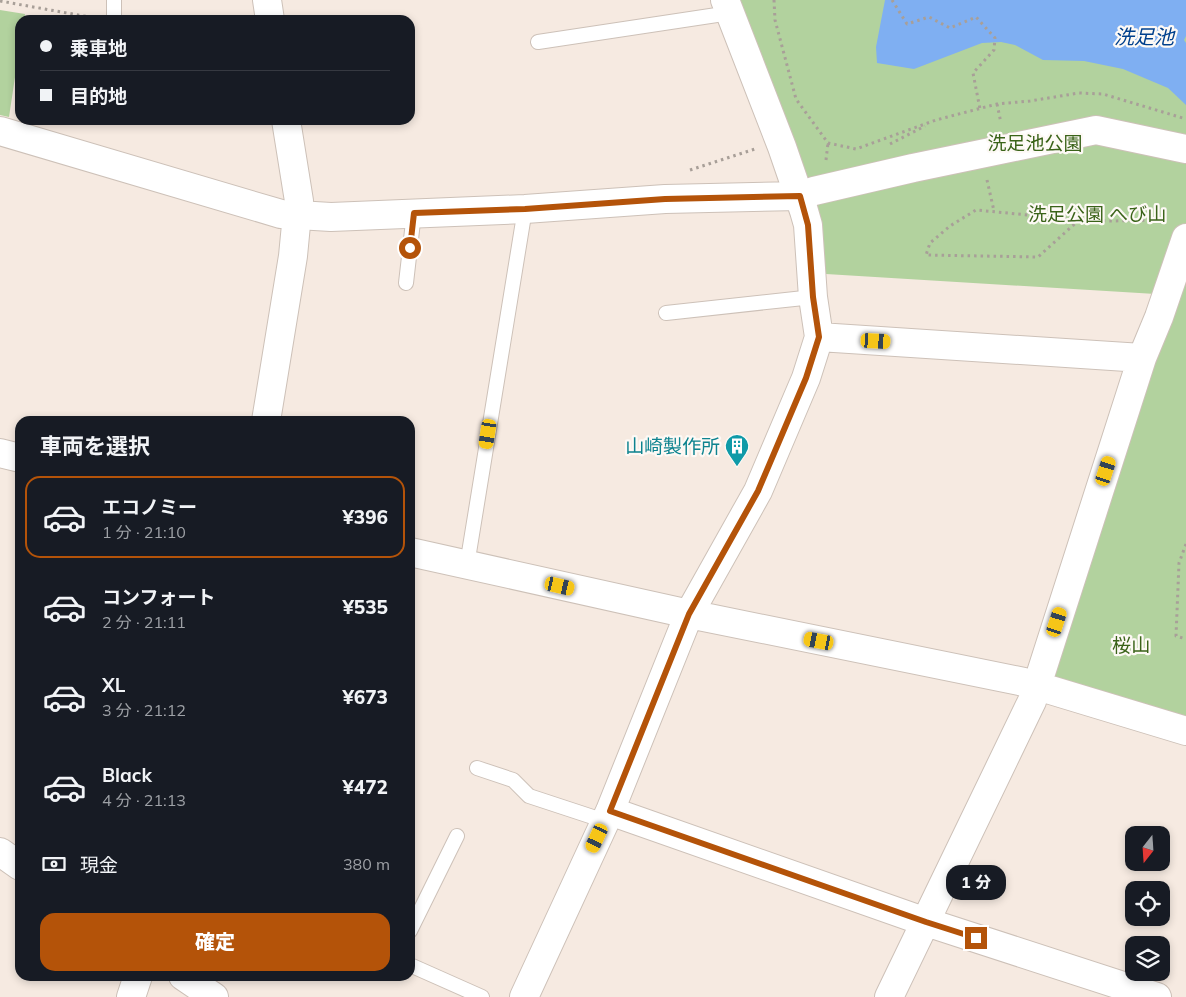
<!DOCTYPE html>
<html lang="ja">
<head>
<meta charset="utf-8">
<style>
	body { margin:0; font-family:Mulish,"Noto Sans JP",sans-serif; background:#20242c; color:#f1f3f6; height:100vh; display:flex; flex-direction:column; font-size:19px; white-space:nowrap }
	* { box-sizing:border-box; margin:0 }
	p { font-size:16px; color:#9ea1a6 }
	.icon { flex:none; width:28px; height:28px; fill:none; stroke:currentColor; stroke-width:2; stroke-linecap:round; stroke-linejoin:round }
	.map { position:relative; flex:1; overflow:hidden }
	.details { position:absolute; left:15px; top:416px; width:400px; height:565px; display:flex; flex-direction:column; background:#171b24; border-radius:15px; box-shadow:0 2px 8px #0003 }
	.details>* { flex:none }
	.guide { position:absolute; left:15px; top:15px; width:400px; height:110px; border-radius:15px; box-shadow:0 2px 8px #0003; display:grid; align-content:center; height:110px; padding:0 25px; background:#171b24 }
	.needle { width:32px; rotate:197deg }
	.controls { position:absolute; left:1125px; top:826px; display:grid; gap:10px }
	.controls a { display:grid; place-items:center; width:45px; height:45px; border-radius:10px; background:#171b24; box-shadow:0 2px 8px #0003; font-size:25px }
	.end { position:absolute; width:22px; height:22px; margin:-11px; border:6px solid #b45309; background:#fff; box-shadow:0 0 0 2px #fff }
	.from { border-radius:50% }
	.bubble { position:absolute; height:35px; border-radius:15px; background:#171b24; box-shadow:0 2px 8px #0003; font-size:16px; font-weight:800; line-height:35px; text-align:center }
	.car { position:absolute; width:15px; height:30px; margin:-15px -8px; border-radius:6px; box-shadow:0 0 4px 1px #0007; background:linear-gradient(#f5c518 24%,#345 0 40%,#f5c518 0 76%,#345 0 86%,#f5c518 0) }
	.guide b { display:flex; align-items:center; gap:18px; height:48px; font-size:19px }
	.guide b+b { border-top:1px solid #363941 }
	.guide i { width:12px; height:12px; background:#f1f3f6 }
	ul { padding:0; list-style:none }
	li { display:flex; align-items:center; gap:15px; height:82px; margin:0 10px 8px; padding:0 15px; border:2px solid transparent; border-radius:15px }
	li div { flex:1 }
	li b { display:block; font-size:19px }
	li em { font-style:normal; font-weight:800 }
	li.selected { border-color:#b45309 }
	li>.icon { width:45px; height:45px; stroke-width:1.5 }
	h2 { padding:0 25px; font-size:22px; line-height:60px }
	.pay { display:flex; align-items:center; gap:12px; height:55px; padding:0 25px; font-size:19px }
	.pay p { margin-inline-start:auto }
	.button { display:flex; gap:10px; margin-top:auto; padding:10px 25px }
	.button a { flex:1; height:58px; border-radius:15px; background:#b45309; color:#fff; font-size:20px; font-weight:800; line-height:58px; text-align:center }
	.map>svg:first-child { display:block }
	.green { fill:#b2d29e }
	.water { fill:#7faff2 }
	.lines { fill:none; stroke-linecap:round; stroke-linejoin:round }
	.service-casing { stroke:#cdc1b8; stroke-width:16 }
	.minor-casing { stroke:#cdc1b8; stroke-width:30 }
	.tertiary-casing { stroke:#cdc1b8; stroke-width:30 }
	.path { stroke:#a89f98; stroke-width:3; stroke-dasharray:2.5 4; stroke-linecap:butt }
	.service { stroke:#fff; stroke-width:14 }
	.minor { stroke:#fff; stroke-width:28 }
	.tertiary { stroke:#fff; stroke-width:28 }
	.route { stroke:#b45309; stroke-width:6 }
	.labels { text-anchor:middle; stroke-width:4.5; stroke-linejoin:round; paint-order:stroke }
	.park-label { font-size:19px; fill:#3a6319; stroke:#fdf9f5 }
	.culture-label { font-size:19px; fill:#0d838f; stroke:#fdf9f5; text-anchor:end }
	.water-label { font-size:20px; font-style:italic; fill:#00408d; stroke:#fdf9f5 }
</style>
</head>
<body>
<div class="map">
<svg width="1186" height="997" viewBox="0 0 1186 997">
	<rect width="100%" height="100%" fill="#f6eae1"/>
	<!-- green -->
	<path class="green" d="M739 0H1186V725L1047 679 1172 295 826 274 813 182 809 180 754 75 767 71 744 15Z
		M0 10 25 14 24 20H20V44L9 117 0 115Z"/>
	<!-- water -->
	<path class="water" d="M885 0H1186V36L1184 40 1186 43V105L1168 88 1123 69 1084 61 1043 60 1015 45 1001 42 982 43 914 69 877 63 876 47Z"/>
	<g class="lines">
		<!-- service casing -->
		<g class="service-casing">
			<path id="service" d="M114 0V20
				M538 42 730 13
				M406 283 414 213
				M666 313 813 297
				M467 565 525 209
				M477 768 513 780 529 796 605 821
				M410 931 457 836
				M410 965 482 997"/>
		</g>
		<!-- minor casing -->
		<g class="minor-casing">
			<path id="minor" d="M0 131 281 214 331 217 525 209 665 199 800 196 814 191 913 168 1096 130 1186 149
				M819 337 1142 358
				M0 453 20 458
				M410 552 689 614 1024 682 1186 731
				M610 811 926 922 1157 997
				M524 997 610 811 689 614 758 491 806 378 819 337 813 297 808 225 804 211 782 147 725 0
				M889 997 1032 701 1142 358 1159 317 1186 238"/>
		</g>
		<!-- tertiary casing -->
		<g class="tertiary-casing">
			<path id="tertiary" d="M267 0 270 20
				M266 421 293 256 297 214 299 201 286 120
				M0 852 20 866
				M183 976 214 997
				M131 997 138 976"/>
		</g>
		<!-- path -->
		<path class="path" d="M774 0 775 20 796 99 828 143 856 149 936 120 997 104 1030 101 1079 93 1103 94 1186 119
			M892 0 907 24 929 17 950 28 976 17 995 38 994 50 973 73 980 109
			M0 1 95 18
			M997 104 1001 123
			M890 144 925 126
			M826 160 828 143
			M690 170 755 149
			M987 180 994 211
			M1079 220 976 210 950 226 930 243 926 255 1038 257 1079 220 1113 221 1150 220 1165 222
			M1186 544 1179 563 1176 636 1186 639"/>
		<!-- service -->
		<use href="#service" class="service"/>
		<!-- minor -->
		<use href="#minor" class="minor"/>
		<!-- tertiary -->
		<use href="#tertiary" class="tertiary"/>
	</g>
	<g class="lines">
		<!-- route -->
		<path class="route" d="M410 248 414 213 525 209 665 199 800 196 808 225 813 297 819 337 806 378 758 491 689 614 610 811 926 922 976 938"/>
	</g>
	<!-- icons -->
	<defs>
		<g id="building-pin" transform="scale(1.25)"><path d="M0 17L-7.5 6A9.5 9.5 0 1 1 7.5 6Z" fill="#0f9aa8" stroke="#fdf9f5"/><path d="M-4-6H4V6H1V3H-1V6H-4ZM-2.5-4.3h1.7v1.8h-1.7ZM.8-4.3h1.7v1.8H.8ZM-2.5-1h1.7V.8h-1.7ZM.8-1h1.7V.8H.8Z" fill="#fff"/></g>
	</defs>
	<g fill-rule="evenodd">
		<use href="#building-pin" x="737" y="446"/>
	</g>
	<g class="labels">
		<!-- park labels -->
		<g class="park-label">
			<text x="1035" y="150">洗足池公園</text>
			<text x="1097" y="221">洗足公園 へび山</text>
			<text x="1131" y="652">桜山</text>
		</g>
		<!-- culture labels -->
		<g class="culture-label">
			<text x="720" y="453">山崎製作所</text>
		</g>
		<!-- water labels -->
		<g class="water-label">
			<text x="1144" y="44">洗足池</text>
		</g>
	</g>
</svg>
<div class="controls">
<a><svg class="needle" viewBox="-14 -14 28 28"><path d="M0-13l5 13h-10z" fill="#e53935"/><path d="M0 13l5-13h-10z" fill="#9ea1a6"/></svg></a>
<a><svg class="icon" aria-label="locate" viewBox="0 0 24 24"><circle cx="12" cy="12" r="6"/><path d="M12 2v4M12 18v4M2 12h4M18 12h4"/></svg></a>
<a><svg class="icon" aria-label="layers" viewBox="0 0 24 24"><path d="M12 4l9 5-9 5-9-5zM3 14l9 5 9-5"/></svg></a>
</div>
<i class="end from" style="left:410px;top:248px"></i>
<i class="end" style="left:976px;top:938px"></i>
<div class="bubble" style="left:946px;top:865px;width:60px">1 分</div>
<i class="car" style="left:876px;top:341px;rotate:93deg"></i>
<i class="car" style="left:488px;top:434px;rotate:189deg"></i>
<i class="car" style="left:1106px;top:471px;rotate:18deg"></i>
<i class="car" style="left:560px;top:586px;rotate:103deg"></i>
<i class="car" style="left:1057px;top:622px;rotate:18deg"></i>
<i class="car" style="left:819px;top:641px;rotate:281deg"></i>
<i class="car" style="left:597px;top:838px;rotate:205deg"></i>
<div class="guide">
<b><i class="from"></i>乗車地</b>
<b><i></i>目的地</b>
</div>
<section class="details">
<h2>車両を選択</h2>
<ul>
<li class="selected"><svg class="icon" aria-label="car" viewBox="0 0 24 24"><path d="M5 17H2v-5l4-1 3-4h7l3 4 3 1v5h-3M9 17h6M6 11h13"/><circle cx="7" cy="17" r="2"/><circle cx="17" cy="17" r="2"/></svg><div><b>エコノミー</b><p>1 分 · 21:10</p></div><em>¥396</em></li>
<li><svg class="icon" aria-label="car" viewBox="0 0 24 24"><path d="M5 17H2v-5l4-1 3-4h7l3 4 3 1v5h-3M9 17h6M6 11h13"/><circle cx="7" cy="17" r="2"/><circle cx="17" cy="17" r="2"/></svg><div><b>コンフォート</b><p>2 分 · 21:11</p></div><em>¥535</em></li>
<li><svg class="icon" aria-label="car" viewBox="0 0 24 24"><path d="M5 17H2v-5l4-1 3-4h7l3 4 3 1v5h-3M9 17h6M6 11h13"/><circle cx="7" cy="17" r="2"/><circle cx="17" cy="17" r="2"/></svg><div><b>XL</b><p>3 分 · 21:12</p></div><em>¥673</em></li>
<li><svg class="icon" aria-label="car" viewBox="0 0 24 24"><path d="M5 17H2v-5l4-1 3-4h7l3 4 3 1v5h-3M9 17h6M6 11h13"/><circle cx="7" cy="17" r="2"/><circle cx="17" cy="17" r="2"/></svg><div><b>Black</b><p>4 分 · 21:13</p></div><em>¥472</em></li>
</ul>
<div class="pay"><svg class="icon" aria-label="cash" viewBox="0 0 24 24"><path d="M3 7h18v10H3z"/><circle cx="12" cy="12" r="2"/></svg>現金<p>380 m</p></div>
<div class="button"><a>確定</a></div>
</section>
</div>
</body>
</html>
